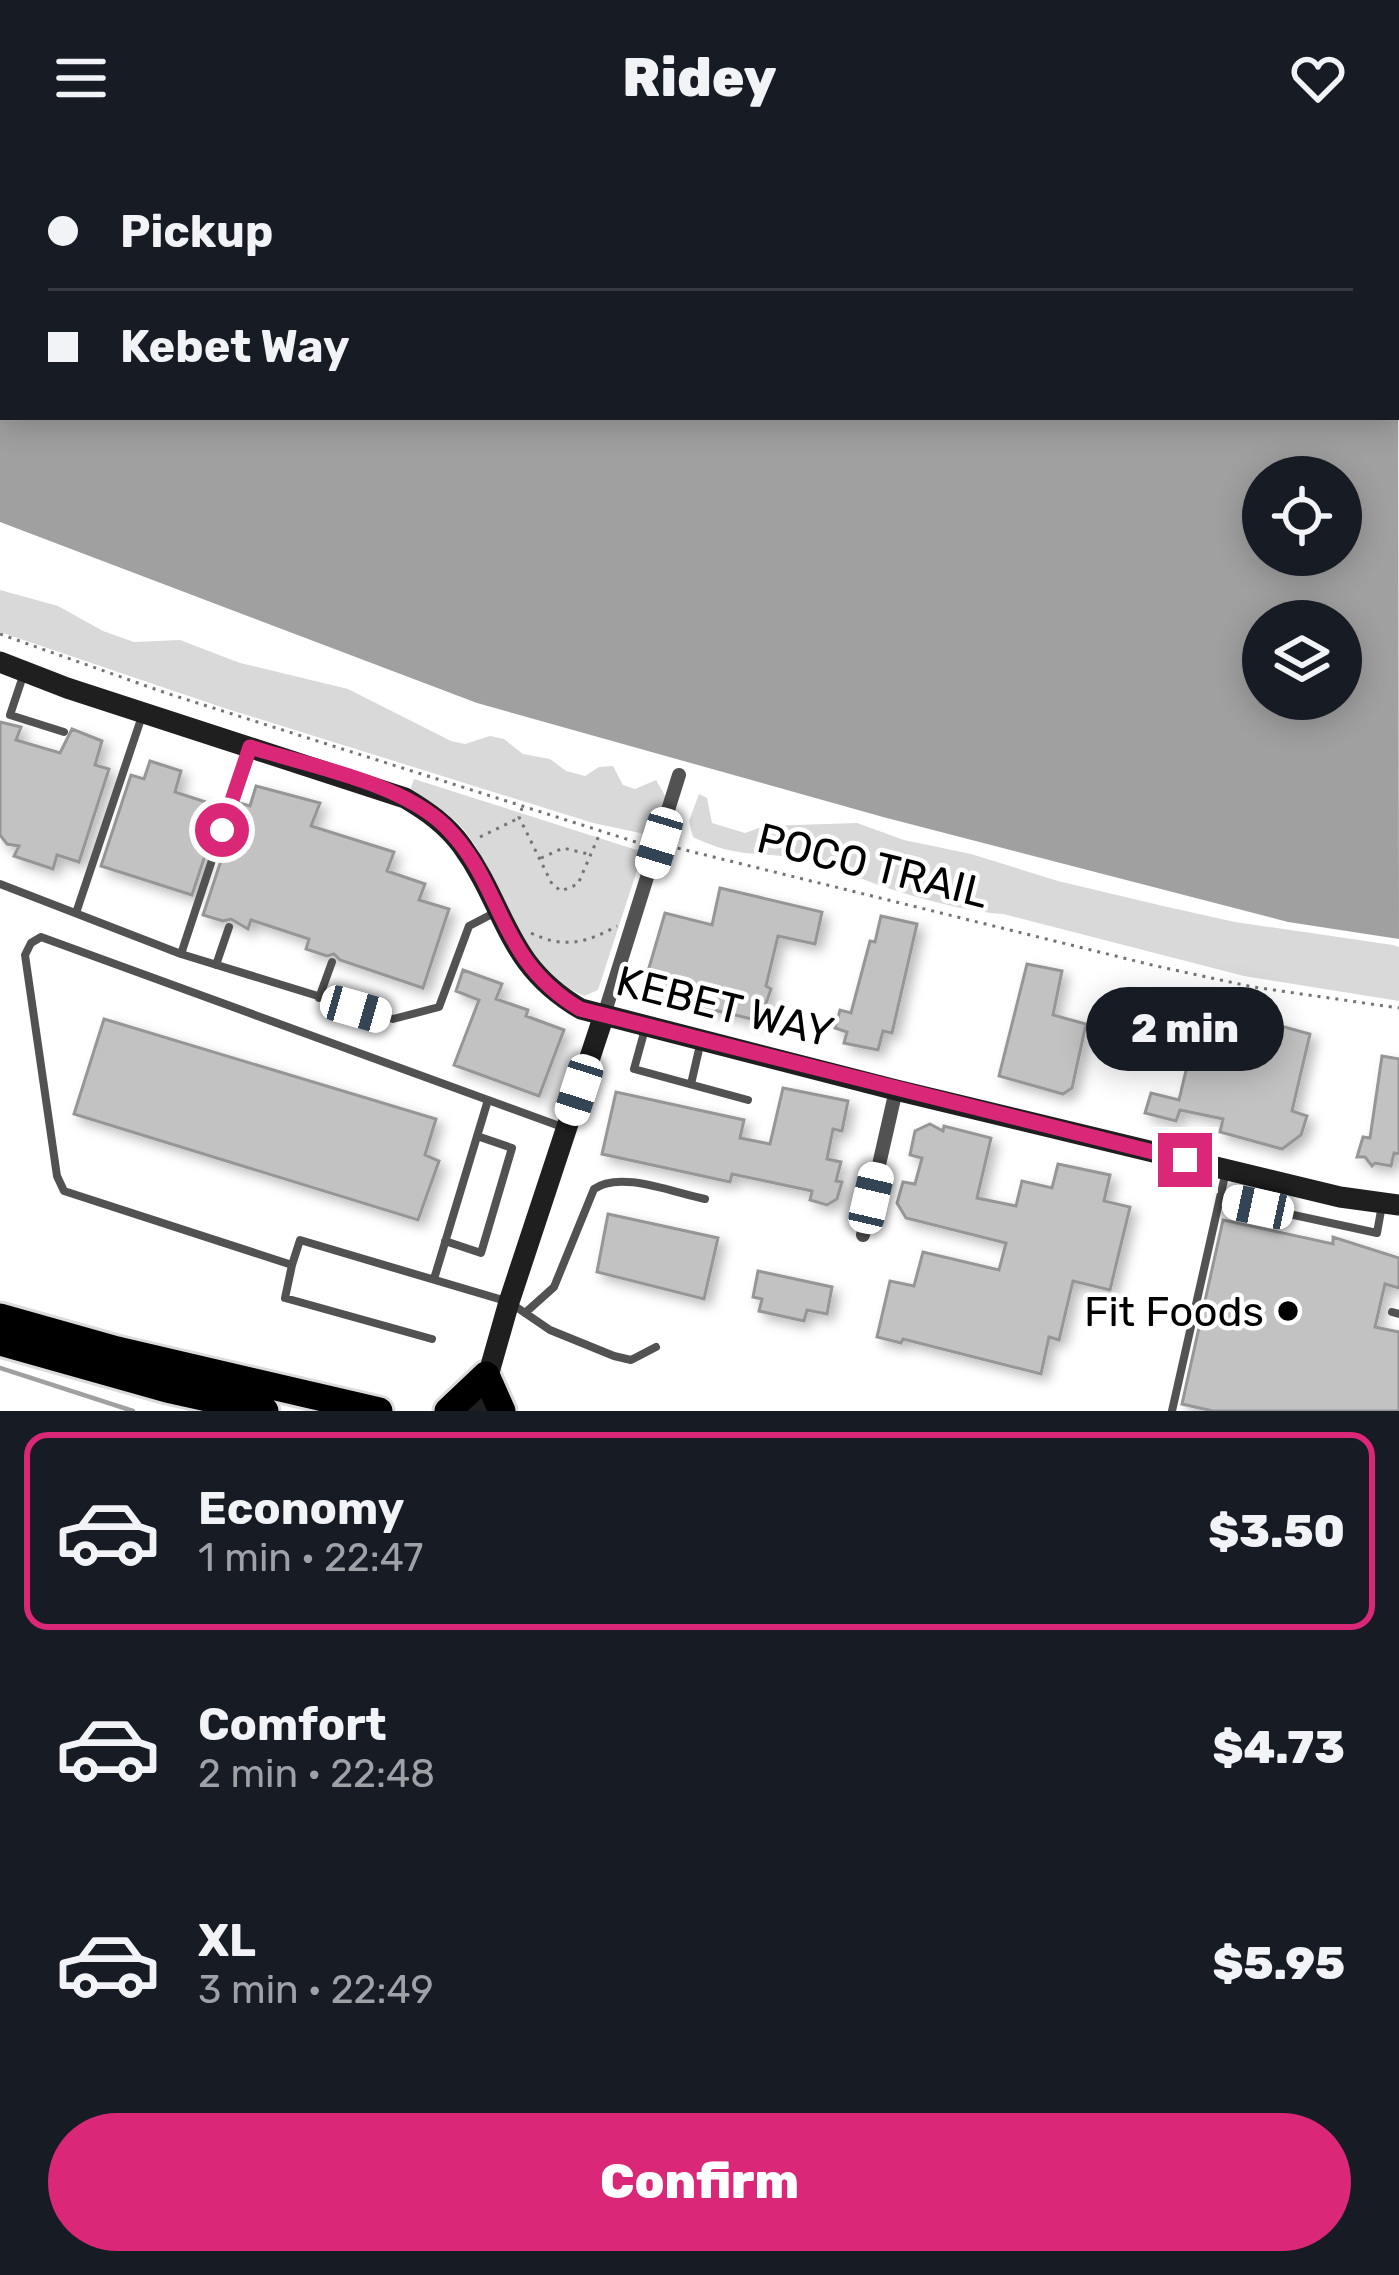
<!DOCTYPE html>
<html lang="en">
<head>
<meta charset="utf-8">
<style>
	body { margin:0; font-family:Rubik,sans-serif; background:#242831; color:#f1f3f6; height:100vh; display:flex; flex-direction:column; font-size:45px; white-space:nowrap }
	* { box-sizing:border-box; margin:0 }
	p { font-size:39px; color:#9ea1a6 }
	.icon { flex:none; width:66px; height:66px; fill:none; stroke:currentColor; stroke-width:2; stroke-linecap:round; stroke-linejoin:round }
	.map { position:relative; height:1255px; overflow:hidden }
	.drawer { display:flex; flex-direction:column; background:#171b24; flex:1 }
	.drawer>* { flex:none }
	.banner { position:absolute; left:0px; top:0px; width:1401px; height:264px; box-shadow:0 6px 30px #0003; display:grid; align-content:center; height:264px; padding:0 48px; background:#171b24 }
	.tools { position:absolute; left:1242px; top:300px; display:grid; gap:24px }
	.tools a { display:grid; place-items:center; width:120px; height:120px; border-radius:50%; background:#171b24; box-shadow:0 6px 30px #0003; font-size:60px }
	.end { position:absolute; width:54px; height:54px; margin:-27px; border:15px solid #db2777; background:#fff; box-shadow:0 0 0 6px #fff }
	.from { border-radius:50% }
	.bubble { position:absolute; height:84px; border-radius:42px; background:#171b24; box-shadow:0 6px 30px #0003; font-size:39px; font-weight:800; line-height:84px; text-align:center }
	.car { position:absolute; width:36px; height:72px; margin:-36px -18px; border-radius:15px; box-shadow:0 0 9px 3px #0007; background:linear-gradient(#fff 24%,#345 0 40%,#fff 0 76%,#345 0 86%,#fff 0) }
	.banner b { display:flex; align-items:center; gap:42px; height:114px; font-size:45px }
	.banner b+b { border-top:3px solid #363941 }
	.banner i { width:30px; height:30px; background:#f1f3f6 }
	ul { padding:21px 0 0; list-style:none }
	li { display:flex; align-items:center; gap:36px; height:198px; margin:0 24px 18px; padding:0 24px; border:6px solid transparent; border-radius:24px }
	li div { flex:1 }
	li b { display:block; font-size:45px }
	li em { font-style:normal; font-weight:800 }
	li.active { border-color:#db2777 }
	li>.icon { width:108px; height:108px; stroke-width:1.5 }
	.primary-button { display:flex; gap:24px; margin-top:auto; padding:24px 48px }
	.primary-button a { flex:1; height:138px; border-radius:72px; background:#db2777; color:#fff; font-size:48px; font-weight:800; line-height:138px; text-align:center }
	header { display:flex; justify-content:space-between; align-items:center; height:156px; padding:0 48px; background:#171b24; font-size:54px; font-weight:800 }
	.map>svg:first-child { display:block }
	.green { fill:#d9d9d9 }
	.water { fill:#a0a0a0; fill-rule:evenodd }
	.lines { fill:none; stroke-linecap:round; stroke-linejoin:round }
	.stream { stroke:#a0a0a0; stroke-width:4.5 }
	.building { fill:#c2c2c2; stroke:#969696; stroke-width:3; filter:url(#shadow) }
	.highway-casing { stroke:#dbdbdb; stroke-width:33 }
	.path { stroke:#747474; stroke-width:3; stroke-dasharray:3 6; stroke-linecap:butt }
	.lane { stroke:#525252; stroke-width:8 }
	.street { stroke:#525252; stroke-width:14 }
	.secondary { stroke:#1f1f1f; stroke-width:21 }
	.highway { stroke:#000; stroke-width:27 }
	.route { stroke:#db2777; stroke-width:15 }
	.poi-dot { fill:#000; stroke:#fff; stroke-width:4.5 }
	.labels { text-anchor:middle; stroke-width:9; stroke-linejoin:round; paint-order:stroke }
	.street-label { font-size:42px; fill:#000; stroke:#fff }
	.poi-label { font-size:42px; fill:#000; stroke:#fff; text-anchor:end }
</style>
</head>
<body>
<header><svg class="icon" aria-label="menu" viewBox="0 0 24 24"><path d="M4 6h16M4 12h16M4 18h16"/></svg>Ridey<svg class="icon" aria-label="heart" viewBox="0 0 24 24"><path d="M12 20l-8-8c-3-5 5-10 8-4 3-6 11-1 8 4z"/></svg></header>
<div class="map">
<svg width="1399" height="1255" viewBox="0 0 1399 1255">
	<defs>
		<filter id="shadow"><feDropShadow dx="6" dy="6" stdDeviation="6" flood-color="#0004"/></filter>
	</defs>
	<rect width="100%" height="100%" fill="#fff"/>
	<!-- green -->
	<path class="green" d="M0 434 58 450 103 475 134 486 180 484 240 507 348 533 451 585 465 588 490 580 504 583 523 598 550 603 566 615 585 620 599 611 613 610 623 629 635 633 656 624 667 643 654 680 593 667 224 552 0 476Z
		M414 623 643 696 598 834 584 840C515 811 506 727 464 674 450 657 428 646 410 635Z
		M699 638 707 642 712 667 745 677 765 670 857 667 904 684 971 698 1058 725 1163 750 1235 766 1393 789 1399 791V845L1244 820 1003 758C964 756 903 738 865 724 848 718 830 708 812 704 767 695 739 704 693 681L689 665Z"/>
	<!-- water -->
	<path class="water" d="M0 0H1161L1167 3H3V261H1398V157L1399 783 1288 766 883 661 477 547 0 366ZM1263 321H1341V399H1263ZM1263 465H1341V543H1263Z"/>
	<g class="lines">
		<!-- stream -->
		<path class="stream" d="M0 1212 133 1255"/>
	</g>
	<!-- building -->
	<path class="building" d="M0 566 21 571 16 584 60 597 72 573 102 585 95 609 109 613 79 706 57 699 53 713 14 700 19 690 7 688 0 679Z
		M150 605 181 615 175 636 221 651 192 739 101 710 131 619 144 623Z
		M256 630 320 647 311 670 394 696 387 715 425 728 419 744 449 753 423 832 340 804 334 798 327 800 306 793 309 783 251 764 248 773 231 763 223 765 203 759 240 647 250 650Z
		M720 732 822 756 815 788 778 780 766 830 771 833 760 865 697 850 698 844 644 829 665 757 712 769Z
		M881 760 917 768 892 877 883 875 878 894 844 887 847 876 835 872 840 854 851 857 870 785 875 786Z
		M1027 808 1062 815 1053 859 1086 868 1072 932 1063 938 999 920Z
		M463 814 502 828 496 843 528 854 526 860 564 874 539 940 454 909 479 844 456 835Z
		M1230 835 1247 839 1245 857 1249 858 1248 861 1310 878 1292 955 1307 960 1301 979 1282 993 1220 976 1223 963 1180 954 1176 965 1145 957 1151 937 1179 944 1197 868 1185 865 1192 843 1226 854Z
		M104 863 436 963 425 999 439 1005 418 1064 74 958Z
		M1382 900 1399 903V998L1394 997 1391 1010 1375 1007 1372 1010 1365 1001H1357L1363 981 1370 982Z
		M783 932 848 945 842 975 833 973 827 1003 841 1006 836 1025 842 1026 837 1043 827 1049 810 1044 812 1035 732 1018 730 1026 602 998 616 936 744 964 740 982 770 988Z
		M930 968 943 975 944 970 991 982 977 1042 1016 1050 1022 1025 1052 1032 1058 1008 1110 1019 1104 1045 1130 1051 1110 1134 1073 1125 1059 1184 1049 1181 1041 1218 903 1183 901 1187 877 1181 890 1125 914 1130 923 1096 999 1114 1006 1087 906 1062 897 1047 903 1026 915 1028 922 1002 910 999 915 975Z
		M608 1058 718 1082 704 1143 597 1116Z
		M1223 1064 1333 1088V1081L1399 1102V1132L1385 1128 1375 1171 1399 1176V1255H1213L1182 1248Z
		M758 1115 832 1131 827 1158 807 1154 804 1165 759 1155 762 1143 753 1141Z"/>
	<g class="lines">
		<!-- highway casing -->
		<g class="highway-casing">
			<path id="highway" d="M0 1161 117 1194 379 1255
				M0 1186 167 1233 265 1255
				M448 1255 486 1219 502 1255"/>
		</g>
		<!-- path -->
		<path class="path" d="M0 478 166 537 642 688
			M522 652 519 661 552 728 561 735 578 728 600 677
			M480 681 519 662
			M669 690 1156 810 1253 831 1399 852
			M541 702 563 692 588 698
			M531 777C564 793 586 787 617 770"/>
		<!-- lane -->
		<path class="lane" d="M24 517 10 559 64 576
			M249 592 181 798 393 863 439 851 469 770 496 756
			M0 728 181 798
			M76 757 142 560
			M216 809 229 771
			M319 842 332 806
			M645 873 634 913 748 944
			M691 928 700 889
			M565 972 41 781 31 787 25 799 57 1020 64 1035 292 1109 300 1084 509 1146 550 1174 614 1200 631 1204 656 1191
			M1220 1043 1377 1077 1382 1049
			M445 1085 481 1097 512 992 477 980
			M292 1109 285 1142 432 1183
			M434 1123 488 944
			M1392 1156 1399 1158
			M525 1157 554 1131 594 1033C620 1014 674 1037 705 1043
			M1172 1255 1226 1015"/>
		<!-- street -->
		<path class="street" d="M604 859 679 619
			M863 1079 896 934"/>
		<!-- secondary -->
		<path class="secondary" d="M0 506 67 532 405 642C427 655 447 669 462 690 507 752 505 809 581 853L896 934 1340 1041 1399 1049
			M478 1255 509 1146 604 859"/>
		<!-- highway -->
		<use href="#highway" class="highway"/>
	</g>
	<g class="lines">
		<!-- route -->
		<path class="route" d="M222 674 250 591C310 610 399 626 445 670 505 729 495 802 580 853L1185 1004"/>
	</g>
	<!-- markers -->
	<circle class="poi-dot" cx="1288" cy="1155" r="12"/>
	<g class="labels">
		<!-- street labels -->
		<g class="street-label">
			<text transform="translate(873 709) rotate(14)" y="15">POCO TRAIL</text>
			<text transform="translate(725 850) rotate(14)" y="15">KEBET WAY</text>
		</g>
		<!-- poi labels -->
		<g class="poi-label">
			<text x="1264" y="1170">Fit Foods</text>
		</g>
	</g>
</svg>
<div class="tools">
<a><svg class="icon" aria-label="locate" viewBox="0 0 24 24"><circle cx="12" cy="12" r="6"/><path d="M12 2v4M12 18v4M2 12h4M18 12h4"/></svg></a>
<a><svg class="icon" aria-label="layers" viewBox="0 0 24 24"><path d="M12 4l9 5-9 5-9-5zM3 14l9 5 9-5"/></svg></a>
</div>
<i class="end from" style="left:222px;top:674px"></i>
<i class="end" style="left:1185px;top:1004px"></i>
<div class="bubble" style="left:1086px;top:831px;width:198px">2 min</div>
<i class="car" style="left:659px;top:687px;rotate:197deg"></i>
<i class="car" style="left:356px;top:853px;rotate:106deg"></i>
<i class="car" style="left:579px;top:934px;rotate:198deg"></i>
<i class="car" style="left:871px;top:1042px;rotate:13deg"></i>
<i class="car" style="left:1258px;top:1051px;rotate:282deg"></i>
<div class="banner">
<b><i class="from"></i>Pickup</b>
<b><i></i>Kebet Way</b>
</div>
</div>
<section class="drawer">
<ul>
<li class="active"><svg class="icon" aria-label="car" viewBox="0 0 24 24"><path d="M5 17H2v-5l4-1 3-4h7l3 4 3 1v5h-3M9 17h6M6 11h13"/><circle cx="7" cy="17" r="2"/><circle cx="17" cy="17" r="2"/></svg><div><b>Economy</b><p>1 min · 22:47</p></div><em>$3.50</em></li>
<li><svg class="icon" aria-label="car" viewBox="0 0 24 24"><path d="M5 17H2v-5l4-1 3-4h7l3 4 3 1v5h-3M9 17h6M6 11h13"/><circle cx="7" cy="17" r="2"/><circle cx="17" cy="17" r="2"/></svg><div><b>Comfort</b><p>2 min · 22:48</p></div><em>$4.73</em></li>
<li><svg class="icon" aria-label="car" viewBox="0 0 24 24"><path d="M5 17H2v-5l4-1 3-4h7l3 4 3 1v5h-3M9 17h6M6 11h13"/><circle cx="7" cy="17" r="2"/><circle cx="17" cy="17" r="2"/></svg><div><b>XL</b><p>3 min · 22:49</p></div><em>$5.95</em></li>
</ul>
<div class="primary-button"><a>Confirm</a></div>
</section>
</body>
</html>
